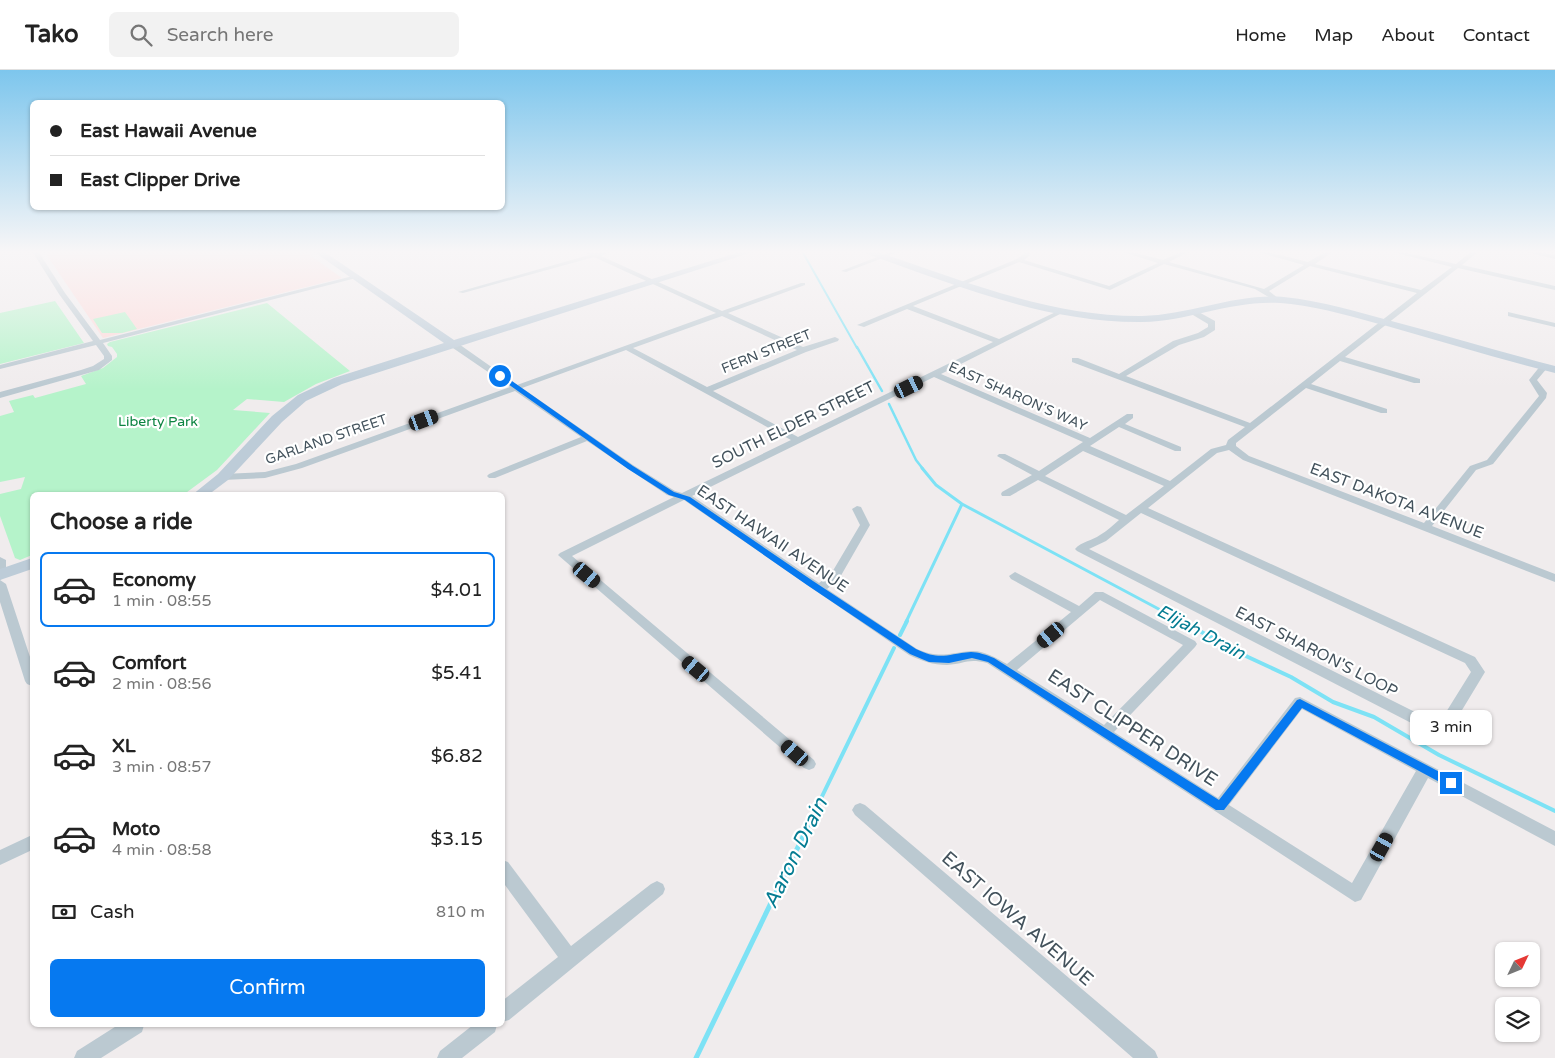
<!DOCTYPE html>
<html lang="en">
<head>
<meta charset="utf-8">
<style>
	body { margin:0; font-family:"Varela Round",sans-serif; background:#f2f2f2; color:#222; height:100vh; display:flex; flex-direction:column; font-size:19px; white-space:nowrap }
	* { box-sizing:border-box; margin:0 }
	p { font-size:16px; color:#767676 }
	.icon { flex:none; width:28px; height:28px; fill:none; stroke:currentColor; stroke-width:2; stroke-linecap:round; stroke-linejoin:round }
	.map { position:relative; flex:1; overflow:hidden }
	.panel { position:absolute; left:30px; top:422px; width:475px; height:535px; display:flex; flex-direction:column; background:#fff; border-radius:8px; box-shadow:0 1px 4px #0004 }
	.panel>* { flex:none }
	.banner { position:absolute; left:30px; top:30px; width:475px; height:110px; border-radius:8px; box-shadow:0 1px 4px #0004; display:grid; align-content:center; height:110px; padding:0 20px; background:#fff }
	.needle { width:32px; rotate:47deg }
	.tools { position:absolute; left:1495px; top:872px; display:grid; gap:10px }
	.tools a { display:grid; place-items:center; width:45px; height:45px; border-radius:8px; background:#fff; box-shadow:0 1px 4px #0004; font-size:25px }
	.end { position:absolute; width:22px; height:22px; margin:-11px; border:6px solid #0679f0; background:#fff; box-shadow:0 0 0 2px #fff }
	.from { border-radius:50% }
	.bubble { position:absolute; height:35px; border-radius:8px; background:#fff; box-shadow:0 1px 4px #0004; font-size:16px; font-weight:600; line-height:35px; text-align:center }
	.car { position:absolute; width:15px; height:30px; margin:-15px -8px; border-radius:6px; box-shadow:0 0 4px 1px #0007; background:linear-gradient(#222 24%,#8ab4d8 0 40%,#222 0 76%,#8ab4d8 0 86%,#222 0) }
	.banner b { display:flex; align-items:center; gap:18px; height:48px; font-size:19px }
	.banner b+b { border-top:1px solid #e0e0e0 }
	.banner i { width:12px; height:12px; background:#222 }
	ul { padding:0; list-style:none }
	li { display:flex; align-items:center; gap:15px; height:75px; margin:0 10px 8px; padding:0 10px; border:2px solid transparent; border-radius:8px }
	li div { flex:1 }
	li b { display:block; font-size:19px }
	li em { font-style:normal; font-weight:600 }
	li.on { border-color:#0679f0 }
	li>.icon { width:45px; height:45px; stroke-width:1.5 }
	h2 { padding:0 20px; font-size:22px; line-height:60px }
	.pay { display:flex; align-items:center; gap:12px; height:55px; padding:0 20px; font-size:19px }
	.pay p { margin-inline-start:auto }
	.button { display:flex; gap:10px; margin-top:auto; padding:10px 20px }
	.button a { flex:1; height:58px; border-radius:8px; background:#0679f0; color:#fff; font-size:20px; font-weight:600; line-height:58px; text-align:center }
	header { display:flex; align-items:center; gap:30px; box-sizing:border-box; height:70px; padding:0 25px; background:#fff; border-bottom:1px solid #e0e0e0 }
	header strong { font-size:24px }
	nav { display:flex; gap:28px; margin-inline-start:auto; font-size:18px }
	.search { width:350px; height:45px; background:#f2f2f2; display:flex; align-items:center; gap:12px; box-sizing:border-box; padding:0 18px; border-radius:8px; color:#767676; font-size:19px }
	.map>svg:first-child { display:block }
	.medical { fill:#fddad9 }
	.green { fill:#b5f3ca }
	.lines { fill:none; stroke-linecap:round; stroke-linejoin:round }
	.stream-far4 { stroke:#7de2f5; stroke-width:2 }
	.stream-far3 { stroke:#7de2f5; stroke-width:2.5 }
	.stream-far2 { stroke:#7de2f5; stroke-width:3 }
	.stream-far1 { stroke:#7de2f5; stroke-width:4 }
	.stream { stroke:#7de2f5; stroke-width:5 }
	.street { fill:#bbc9d1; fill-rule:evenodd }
	.secondary { fill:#bdccd8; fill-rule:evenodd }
	.route { fill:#0679f0 }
	.labels { text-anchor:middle; stroke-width:4.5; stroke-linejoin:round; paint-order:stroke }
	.far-street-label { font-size:14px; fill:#43525c; stroke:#fff }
	.far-park-label { font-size:14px; fill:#0d8442; stroke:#fff }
	.street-label { font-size:16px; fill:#43525c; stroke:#fff }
	.water-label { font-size:18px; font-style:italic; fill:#037c92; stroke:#fff }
	.near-street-label { font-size:19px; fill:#43525c; stroke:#fff }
	.near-water-label { font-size:21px; font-style:italic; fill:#037c92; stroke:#fff }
</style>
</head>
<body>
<header>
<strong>Tako</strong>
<div class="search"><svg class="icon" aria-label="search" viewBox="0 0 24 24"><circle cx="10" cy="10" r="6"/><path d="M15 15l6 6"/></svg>Search here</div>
<nav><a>Home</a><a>Map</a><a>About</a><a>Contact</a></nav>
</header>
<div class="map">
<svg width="1555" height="988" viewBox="0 0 1555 988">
	<rect width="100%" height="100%" fill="#f0eced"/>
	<!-- medical -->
	<path class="medical" d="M44 181H304L342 208 103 268Z"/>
	<!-- green -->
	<path class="green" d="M55 231 84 273 0 294V243Z
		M267 233 350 301 316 314 284 332 247 329 233 340 270 343 217 400 183 425H32V485L20 490 15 488 0 446V424L21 419 25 407 0 412V346L14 342 9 331 33 325 35 328 86 314 81 306 103 298 117 287V284L112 277 108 276 107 274 110 272Z
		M125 242 137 259 122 263H102L93 249Z"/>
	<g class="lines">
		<!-- stream-far4 -->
		<path class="stream-far4" d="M802 181 857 278"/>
		<!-- stream-far3 -->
		<path class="stream-far3" d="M857 277 882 321
			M889 334 916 390 923 399"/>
		<!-- stream-far2 -->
		<path class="stream-far2" d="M922 398 936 415 962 434 1183 552
			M906 552 962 434"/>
		<!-- stream-far1 -->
		<path class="stream-far1" d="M1181 551 1248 587 1291 607 1333 632 1374 647 1439 685 1555 741
			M900 565 907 551
			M813 745 894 578"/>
		<!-- stream -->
		<path class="stream" d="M696 988 814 744"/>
		<!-- street -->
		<path class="street" d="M32 181H38L65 223 100 270 357 205 360 207 103 273 112 286V290L99 300 0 328V322L81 300 93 296 104 289V286L96 275 0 299V295L93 271 59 224Z
			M461 181H469L466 183Z
			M582 181H590L595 183 614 181 601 186 722 241 801 213H805V215L728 243 803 277 835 267 839 269 838 271 806 282 713 321 798 367 993 272 907 239 864 257 857 255 1017 189 1024 184 1025 181H1031L1029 186 1024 190 1109 216 1158 193 1119 181H1128L1163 190 1183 181H1190L1169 192 1264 219 1304 195 1254 181H1264L1308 192 1327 181H1334L1315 194 1421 220 1452 197 1388 181H1398L1456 194 1472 181H1479L1462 195 1555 216V220L1458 198 1345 287 1420 309V313H1414L1340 291 1311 314 1387 339V343H1381L1306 318 1236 373V376L1249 386 1424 453 1470 396 1487 390 1539 326 1529 310 1541 295H1547L1548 297 1537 310 1547 323 1546 328 1493 394 1476 400 1432 456 1555 504V512L1243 390 1229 380 1217 383 1148 438 1475 587 1485 602 1453 655 1438 661 1421 658 1077 481 1075 479C1082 471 1092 471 1100 465 1107 461 1113 455 1119 450L1038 410 1010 426H1002L1001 424 1002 422 1032 405 997 386 999 384H1005L1039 401 1083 372 934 307 692 426 819 513 831 504 860 455 852 439 857 436 861 437 870 455 839 509 827 519 917 579C941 589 948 583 971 581 983 580 997 588 1007 594L1071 542 1011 509 1009 506 1015 502 1079 536 1095 522H1103L1195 571 1197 574 1195 577 1114 662 1218 728 1295 628 1300 627 1555 761V776L1428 708 1361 830 1355 832 987 593C967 588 965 594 947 595 933 595 922 591 909 585L684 430 572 486 814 690 816 694 814 698 809 700 804 698 558 485 560 483 674 427 667 425 587 371 495 408H489L487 406 489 404 581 367 515 321 302 398 265 408 223 410 218 407 223 404 265 402 296 394 510 317 450 276V272H456L517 315 716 243 594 187 463 223 458 222 589 185ZM1019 192 1110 220 1164 194 1255 219 1277 232 1279 231V229L1269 221 1310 196 1417 223 1250 353 1126 306 1179 275 1204 267 1215 260V251L1195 240 1188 242 1208 254V257L1198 263 1173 271 1119 304 1078 288H1072V292L1245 357 1228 370 1226 375 1211 379 1170 411 1090 376 1119 357 1175 381H1181V377L1125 354 1133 348V344H1127L1090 368 941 304 1066 241V239H1062L999 269 913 236ZM722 246 797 280 707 317 633 278ZM626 280 791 370 682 423 675 421 633 395 522 318ZM1083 381 1164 416 1126 445 1045 406ZM1141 443 1465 593 1471 602 1443 647 1437 650 1429 649 1089 479 1106 471ZM1100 530 1183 575 1104 655 1017 600ZM1302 639 1416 701 1352 813 1229 735Z
			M893 181H901L846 202 841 201Z
			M1522 181H1533L1555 185V189Z
			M1508 242 1555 253V257L1508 246Z
			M0 487 6 490V506L0 510Z
			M0 510 6 514 32 593V616L27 614 25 611 0 532Z
			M860 733 865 735 1155 981 1158 988H1133L855 745 852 740 855 735Z
			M32 765V780L0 795V780Z
			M502 790 508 792 571 876 651 814 657 811 663 814 665 819 663 824 509 950 502 952V931L558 887 502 811Z
			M118 955H144L142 962 101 988H74L77 981Z
			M473 955H497L495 962 462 988H437L440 981Z"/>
		<!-- secondary -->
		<path class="secondary" d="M313 181H323L454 270 743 181H756L342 314 306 331 282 352 228 410 208 425H192L218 404 272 346 298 325 334 308 444 273Z
			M863 181H875C961 210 1050 247 1142 246 1190 245 1235 223 1284 227 1322 231 1358 242 1395 252 1448 266 1501 282 1555 296V303C1499 289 1443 272 1387 256 1356 248 1324 238 1291 234 1236 227 1194 251 1142 252 1046 253 953 214 864 183Z
			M32 488V499L0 510V499Z"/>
	</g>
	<!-- sky -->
	<linearGradient id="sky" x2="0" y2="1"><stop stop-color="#7dc6ed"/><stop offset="0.57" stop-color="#f8f6f7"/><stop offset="1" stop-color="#f8f6f7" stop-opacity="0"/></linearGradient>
	<rect width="1555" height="319" fill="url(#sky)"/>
	<!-- route -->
	<path class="route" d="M498 304H502L633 396 674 422 690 427 813 511 916 579C941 591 946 584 971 582 978 582 987 585 994 588L1219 730 1297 630 1300 629 1455 710 1456 713 1455 716H1447L1302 638 1224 740H1216L988 592 972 588 949 593 929 592 910 584 807 515 685 430 669 425 628 399 498 307Z"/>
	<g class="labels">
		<!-- far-street labels -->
		<g class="far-street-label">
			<text transform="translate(766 281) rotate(-22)" y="5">FERN STREET</text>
			<text transform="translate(1018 326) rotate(24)" y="5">EAST SHARON'S WAY</text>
			<text transform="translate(326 369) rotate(-19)" y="5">GARLAND STREET</text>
		</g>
		<!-- far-park labels -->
		<g class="far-park-label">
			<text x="158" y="356">Liberty Park</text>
		</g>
		<!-- street labels -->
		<g class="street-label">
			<text transform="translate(793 354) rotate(-26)" y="6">SOUTH ELDER STREET</text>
			<text transform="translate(1397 430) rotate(21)" y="6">EAST DAKOTA AVENUE</text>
			<text transform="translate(773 468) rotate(34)" y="6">EAST HAWAII AVENUE</text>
			<text transform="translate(1317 581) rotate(27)" y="6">EAST SHARON'S LOOP</text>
		</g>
		<!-- water labels -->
		<g class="water-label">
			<text transform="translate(1201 562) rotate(28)" y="6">Elijah Drain</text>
		</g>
		<!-- near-street labels -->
		<g class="near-street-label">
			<text transform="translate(1133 657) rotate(33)" y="7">EAST CLIPPER DRIVE</text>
			<text transform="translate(1018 848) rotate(41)" y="7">EAST IOWA AVENUE</text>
		</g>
		<!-- near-water labels -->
		<g class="near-water-label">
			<text transform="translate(795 783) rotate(-64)" y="7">Aaron Drain</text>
		</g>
	</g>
</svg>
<div class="tools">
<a><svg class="needle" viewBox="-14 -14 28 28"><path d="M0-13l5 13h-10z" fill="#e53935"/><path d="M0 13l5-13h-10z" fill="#767676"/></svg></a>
<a><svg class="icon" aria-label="layers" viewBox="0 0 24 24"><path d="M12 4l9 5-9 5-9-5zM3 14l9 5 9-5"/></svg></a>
</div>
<i class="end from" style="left:500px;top:306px"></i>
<i class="end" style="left:1451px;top:713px"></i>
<div class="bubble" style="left:1410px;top:640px;width:82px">3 min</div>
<i class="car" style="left:909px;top:317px;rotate:64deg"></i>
<i class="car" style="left:424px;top:350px;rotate:70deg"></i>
<i class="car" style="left:587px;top:505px;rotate:130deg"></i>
<i class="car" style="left:1051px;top:565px;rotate:230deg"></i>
<i class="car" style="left:696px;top:599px;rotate:310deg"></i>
<i class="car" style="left:795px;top:683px;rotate:311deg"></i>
<i class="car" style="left:1382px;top:777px;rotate:29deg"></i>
<div class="banner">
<b><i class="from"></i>East Hawaii Avenue</b>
<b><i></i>East Clipper Drive</b>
</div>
<section class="panel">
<h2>Choose a ride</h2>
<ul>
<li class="on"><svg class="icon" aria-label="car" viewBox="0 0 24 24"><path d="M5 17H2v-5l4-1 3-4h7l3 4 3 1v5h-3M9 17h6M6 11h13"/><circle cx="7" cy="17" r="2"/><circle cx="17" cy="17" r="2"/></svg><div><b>Economy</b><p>1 min · 08:55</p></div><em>$4.01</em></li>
<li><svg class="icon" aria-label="car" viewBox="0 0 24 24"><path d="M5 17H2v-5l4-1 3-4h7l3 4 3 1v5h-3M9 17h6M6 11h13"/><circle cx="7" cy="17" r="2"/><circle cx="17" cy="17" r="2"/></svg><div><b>Comfort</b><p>2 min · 08:56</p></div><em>$5.41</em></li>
<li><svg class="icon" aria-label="car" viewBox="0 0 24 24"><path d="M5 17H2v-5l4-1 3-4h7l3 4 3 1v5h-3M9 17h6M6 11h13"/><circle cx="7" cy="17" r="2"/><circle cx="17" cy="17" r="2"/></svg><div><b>XL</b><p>3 min · 08:57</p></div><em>$6.82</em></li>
<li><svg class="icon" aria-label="car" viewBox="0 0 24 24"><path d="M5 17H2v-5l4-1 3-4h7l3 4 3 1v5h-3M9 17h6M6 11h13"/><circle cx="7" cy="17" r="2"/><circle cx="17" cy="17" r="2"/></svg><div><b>Moto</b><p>4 min · 08:58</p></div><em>$3.15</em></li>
</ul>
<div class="pay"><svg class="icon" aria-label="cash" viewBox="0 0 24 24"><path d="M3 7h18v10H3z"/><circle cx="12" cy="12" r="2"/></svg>Cash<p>810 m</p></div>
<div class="button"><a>Confirm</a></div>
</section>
</div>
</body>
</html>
